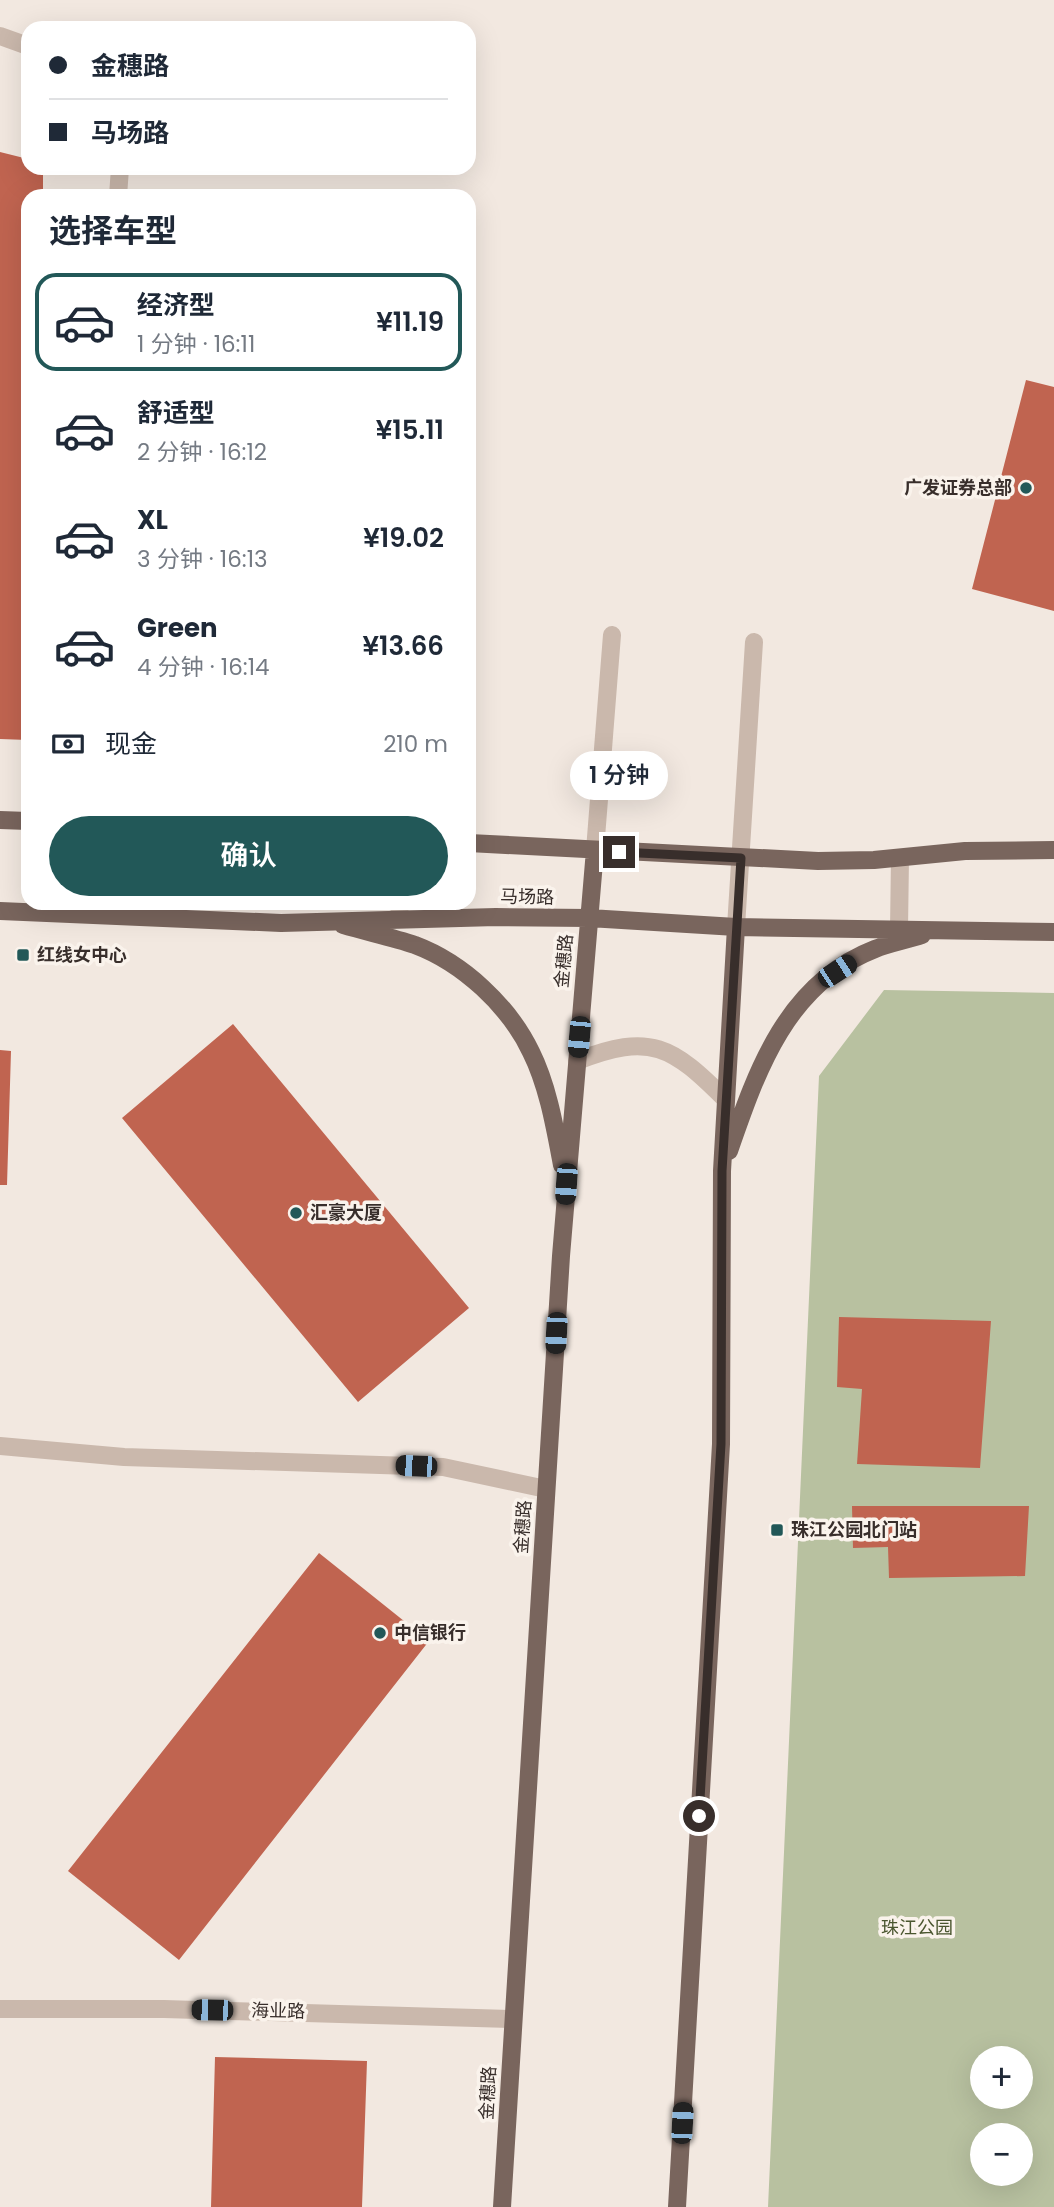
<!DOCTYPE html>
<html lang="zh">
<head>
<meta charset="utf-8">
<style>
	body { margin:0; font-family:Poppins,"Noto Sans SC",sans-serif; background:#f6f6f7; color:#1f2937; height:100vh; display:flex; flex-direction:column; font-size:26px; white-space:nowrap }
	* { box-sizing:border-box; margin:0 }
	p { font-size:23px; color:#747a83 }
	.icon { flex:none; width:38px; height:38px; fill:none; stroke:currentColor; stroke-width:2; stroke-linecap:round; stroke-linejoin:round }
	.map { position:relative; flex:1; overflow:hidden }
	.panel { position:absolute; left:21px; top:189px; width:455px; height:721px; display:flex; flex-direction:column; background:#fff; border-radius:21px; box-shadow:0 7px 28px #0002 }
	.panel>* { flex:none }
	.banner { position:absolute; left:21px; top:21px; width:455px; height:154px; border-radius:21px; box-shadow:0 7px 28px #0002; display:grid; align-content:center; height:154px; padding:0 28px; background:#fff }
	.controls { position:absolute; left:970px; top:2046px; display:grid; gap:14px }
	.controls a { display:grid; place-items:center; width:63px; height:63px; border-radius:50%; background:#fff; box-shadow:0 7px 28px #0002; font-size:35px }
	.end { position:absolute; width:32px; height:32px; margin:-16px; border:9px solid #382e2b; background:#fff; box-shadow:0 0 0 4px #fff }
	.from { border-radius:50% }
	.bubble { position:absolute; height:49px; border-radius:24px; background:#fff; box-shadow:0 7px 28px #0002; font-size:23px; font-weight:600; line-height:49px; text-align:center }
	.car { position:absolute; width:21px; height:42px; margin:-21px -10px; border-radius:9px; box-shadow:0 0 5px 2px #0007; background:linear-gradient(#222 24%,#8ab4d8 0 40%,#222 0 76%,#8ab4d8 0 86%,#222 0) }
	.banner b { display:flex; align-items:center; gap:24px; height:66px; font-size:26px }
	.banner b+b { border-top:2px solid #e0e1e3 }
	.banner i { width:18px; height:18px; background:#1f2937 }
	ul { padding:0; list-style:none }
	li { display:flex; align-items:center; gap:21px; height:98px; margin:0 14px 10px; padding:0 14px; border:4px solid transparent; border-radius:21px }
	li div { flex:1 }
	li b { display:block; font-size:26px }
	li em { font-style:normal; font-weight:600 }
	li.current { border-color:#225858 }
	li>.icon { width:63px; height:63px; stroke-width:1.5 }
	h2 { padding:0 28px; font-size:32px; line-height:84px }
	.pay { display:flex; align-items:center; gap:18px; height:77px; padding:0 28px; font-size:26px }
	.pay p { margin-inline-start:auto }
	.button { display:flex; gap:14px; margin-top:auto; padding:14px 28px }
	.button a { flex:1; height:80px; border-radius:42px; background:#225858; color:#fff; font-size:28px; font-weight:600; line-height:80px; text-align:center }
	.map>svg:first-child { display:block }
	.green { fill:#b8c1a0; fill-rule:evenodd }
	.building { fill:#c06450 }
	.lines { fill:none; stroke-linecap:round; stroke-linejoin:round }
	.minor { stroke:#cab8ac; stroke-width:18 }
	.major { stroke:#79655d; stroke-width:18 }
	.route { stroke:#382e2b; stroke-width:9 }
	.poi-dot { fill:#225858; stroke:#faf3ec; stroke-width:2.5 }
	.labels { text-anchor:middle; stroke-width:7; stroke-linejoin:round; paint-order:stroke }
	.poi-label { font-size:18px; font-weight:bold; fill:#382e2b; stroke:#faf3ec; text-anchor:start }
	.street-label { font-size:18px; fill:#382e2b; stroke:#faf3ec }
	.park-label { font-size:18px; fill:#4a562f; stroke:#faf3ec }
</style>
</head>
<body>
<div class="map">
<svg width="1054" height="2207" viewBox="0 0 1054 2207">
	<rect width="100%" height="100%" fill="#f2e8e0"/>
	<!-- green -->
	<path class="green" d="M884 990 1054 993V2207H768L819 1076ZM982 2058H1020V2096H982ZM982 2135H1020V2174H982Z"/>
	<!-- building -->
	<path class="building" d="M0 152 28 159V168H43V196H28V740L0 739Z
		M1026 380 1054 387V611L972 589Z
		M233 1024 469 1308 358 1402 122 1118Z
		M0 1050 11 1051 7 1185H0Z
		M839 1317 991 1321 980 1468 857 1464 862 1389 837 1387Z
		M852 1506H1029L1025 1576 889 1578 888 1547 853 1548Z
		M319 1553 429 1641 179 1960 68 1871Z
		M215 2057 367 2061 362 2207H211Z"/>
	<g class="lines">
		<!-- minor -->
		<path class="minor" d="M0 36 28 46
			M118 196 120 168
			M595 850 612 635
			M399 918 400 903
			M736 927 754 642
			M899 929 900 858
			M577 1061C651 1032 672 1046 726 1100
			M0 1446 124 1457 443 1467 546 1489
			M0 2009H164L513 2019"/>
		<!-- major -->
		<path class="major" d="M0 820 28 821
			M469 843 818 861 874 860 965 851 1054 850
			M0 911 281 923 496 917 589 918 736 927 1054 932
			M343 925C366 932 392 937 415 945 463 963 509 1006 531 1052 548 1086 555 1128 562 1165
			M729 1151C757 1070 787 983 875 949 890 943 907 940 922 935
			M502 2207 561 1256 595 850
			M677 2207 721 1444 722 1171 736 927"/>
	</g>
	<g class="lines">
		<!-- route -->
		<path class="route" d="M619 852 741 858 722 1171 721 1444 699 1816"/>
	</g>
	<!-- markers -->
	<g class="poi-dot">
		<circle cx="1026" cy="488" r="7"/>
		<rect x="16" y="948" width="14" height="14" rx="3.5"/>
		<circle cx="296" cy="1213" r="7"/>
		<rect x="770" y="1523" width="14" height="14" rx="3.5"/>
		<circle cx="380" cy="1633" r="7"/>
	</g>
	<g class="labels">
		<!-- poi labels -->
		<g class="poi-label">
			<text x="1012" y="494" text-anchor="end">广发证券总部</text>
			<text x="37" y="961">红线女中心</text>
			<text x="310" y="1219">汇豪大厦</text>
			<text x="791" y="1536">珠江公园北门站</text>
			<text x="394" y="1639">中信银行</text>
		</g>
		<!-- street labels -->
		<g class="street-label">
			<text transform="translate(527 897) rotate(1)" y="6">马场路</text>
			<text transform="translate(564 961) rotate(-85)" y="6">金穗路</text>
			<text transform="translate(523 1527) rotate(-86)" y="6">金穗路</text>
			<text transform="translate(278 2011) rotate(1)" y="6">海业路</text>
			<text transform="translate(488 2093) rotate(-87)" y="6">金穗路</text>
		</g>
		<!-- park labels -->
		<g class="park-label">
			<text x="917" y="1934">珠江公园</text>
		</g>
	</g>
</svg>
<div class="controls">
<a>+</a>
<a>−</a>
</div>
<i class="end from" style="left:699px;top:1816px"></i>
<i class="end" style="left:619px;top:852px"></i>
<div class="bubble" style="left:570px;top:751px;width:98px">1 分钟</div>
<i class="car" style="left:837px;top:971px;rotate:57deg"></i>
<i class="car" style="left:579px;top:1037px;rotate:185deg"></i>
<i class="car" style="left:566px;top:1184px;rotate:184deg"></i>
<i class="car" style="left:556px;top:1333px;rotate:183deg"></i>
<i class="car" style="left:416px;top:1466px;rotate:272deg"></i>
<i class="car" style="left:212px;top:2010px;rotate:271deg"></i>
<i class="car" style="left:682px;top:2123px;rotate:3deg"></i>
<div class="banner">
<b><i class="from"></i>金穗路</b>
<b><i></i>马场路</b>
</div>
<section class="panel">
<h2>选择车型</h2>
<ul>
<li class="current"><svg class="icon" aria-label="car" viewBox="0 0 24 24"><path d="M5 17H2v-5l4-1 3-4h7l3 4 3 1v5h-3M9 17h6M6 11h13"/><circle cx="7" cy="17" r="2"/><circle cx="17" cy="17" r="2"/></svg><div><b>经济型</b><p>1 分钟 · 16:11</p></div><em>¥11.19</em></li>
<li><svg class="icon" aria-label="car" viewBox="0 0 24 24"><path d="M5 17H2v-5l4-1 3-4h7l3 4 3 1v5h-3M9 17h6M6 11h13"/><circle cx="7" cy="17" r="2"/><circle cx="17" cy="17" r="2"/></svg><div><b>舒适型</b><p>2 分钟 · 16:12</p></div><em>¥15.11</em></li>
<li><svg class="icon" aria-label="car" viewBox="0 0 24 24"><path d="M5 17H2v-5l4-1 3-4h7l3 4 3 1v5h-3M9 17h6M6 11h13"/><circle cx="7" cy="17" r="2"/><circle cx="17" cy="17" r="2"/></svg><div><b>XL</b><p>3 分钟 · 16:13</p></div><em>¥19.02</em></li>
<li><svg class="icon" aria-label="car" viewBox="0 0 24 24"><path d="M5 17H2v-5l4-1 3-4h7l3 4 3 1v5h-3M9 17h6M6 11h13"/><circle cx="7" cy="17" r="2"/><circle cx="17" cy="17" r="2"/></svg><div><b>Green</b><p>4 分钟 · 16:14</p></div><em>¥13.66</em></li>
</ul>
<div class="pay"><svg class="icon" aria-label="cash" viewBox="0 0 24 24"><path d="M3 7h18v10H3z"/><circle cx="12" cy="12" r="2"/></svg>现金<p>210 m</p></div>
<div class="button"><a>确认</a></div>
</section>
</div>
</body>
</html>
